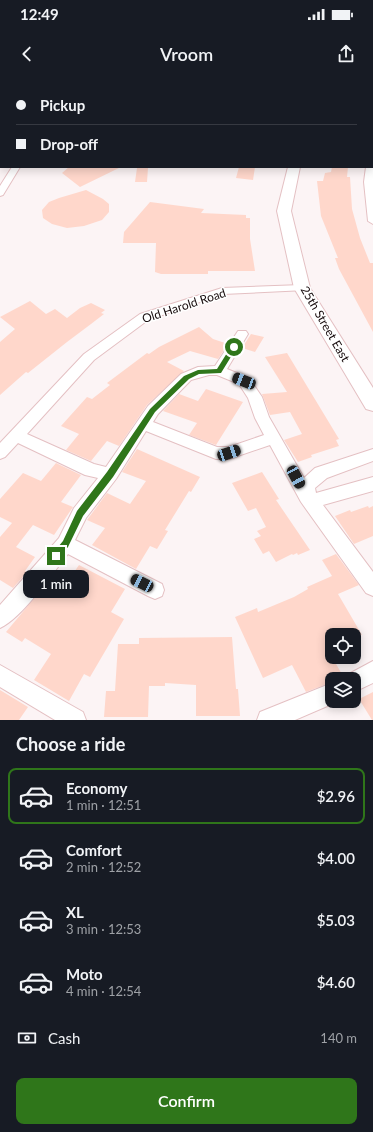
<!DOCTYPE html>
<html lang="en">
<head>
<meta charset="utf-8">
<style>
	body { margin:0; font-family:Lato,sans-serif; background:#20242c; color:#f1f3f6; height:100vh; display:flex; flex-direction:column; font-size:15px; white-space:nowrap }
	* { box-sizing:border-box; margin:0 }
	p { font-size:13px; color:#9ea1a6 }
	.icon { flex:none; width:22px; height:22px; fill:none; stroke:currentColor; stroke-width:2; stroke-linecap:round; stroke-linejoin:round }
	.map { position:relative; height:640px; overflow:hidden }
	.side { display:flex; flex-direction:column; background:#171b24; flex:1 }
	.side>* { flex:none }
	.top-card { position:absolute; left:0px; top:0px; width:373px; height:88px; box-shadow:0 2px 10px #0003; display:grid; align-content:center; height:88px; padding:0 16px; background:#171b24 }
	.buttons { position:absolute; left:325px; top:548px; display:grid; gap:8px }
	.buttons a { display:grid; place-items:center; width:36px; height:36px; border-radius:8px; background:#171b24; box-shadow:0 2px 10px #0003; font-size:20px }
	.end { position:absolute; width:18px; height:18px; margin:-9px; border:5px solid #2f761a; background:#fff; box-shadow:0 0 0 2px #fff }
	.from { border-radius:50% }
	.bubble { position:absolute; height:28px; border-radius:8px; background:#171b24; box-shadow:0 2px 10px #0003; font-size:13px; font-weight:600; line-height:28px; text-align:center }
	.car { position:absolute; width:12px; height:24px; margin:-12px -6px; border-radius:5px; box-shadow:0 0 3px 1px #0007; background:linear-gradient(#222 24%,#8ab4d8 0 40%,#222 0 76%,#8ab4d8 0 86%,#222 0) }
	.top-card b { display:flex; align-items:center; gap:14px; height:38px; font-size:15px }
	.top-card b+b { border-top:1px solid #363941 }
	.top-card i { width:10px; height:10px; background:#f1f3f6 }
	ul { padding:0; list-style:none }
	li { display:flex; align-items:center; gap:12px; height:56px; margin:0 8px 6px; padding:0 8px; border:2px solid transparent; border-radius:8px }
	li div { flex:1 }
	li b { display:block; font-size:15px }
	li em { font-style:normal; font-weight:600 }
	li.current { border-color:#2f761a }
	li>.icon { width:36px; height:36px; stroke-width:1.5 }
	h2 { padding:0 16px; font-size:18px; line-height:48px }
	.pay { display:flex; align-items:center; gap:10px; height:44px; padding:0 16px; font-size:15px }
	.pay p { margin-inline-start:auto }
	.cta { display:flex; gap:8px; margin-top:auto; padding:8px 16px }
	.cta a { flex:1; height:46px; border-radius:8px; background:#2f761a; color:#fff; font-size:16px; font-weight:600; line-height:46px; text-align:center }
	.status { display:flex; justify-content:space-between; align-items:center; height:28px; padding:0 20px; background:#171b24; direction:ltr }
	.status svg { height:11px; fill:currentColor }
	header { display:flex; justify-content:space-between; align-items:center; height:52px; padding:0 16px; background:#171b24; font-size:18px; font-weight:600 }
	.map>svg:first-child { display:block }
	.building { fill:#ffd7cb }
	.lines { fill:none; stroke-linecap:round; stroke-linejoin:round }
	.street-casing { stroke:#e4c0c3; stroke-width:2 }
	.secondary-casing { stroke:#e4c0c3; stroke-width:2 }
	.street { fill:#fff; fill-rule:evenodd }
	.secondary { fill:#fff; fill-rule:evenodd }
	.rail { stroke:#504647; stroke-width:1.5 }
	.route { fill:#2f761a }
	.labels { text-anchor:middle; stroke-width:3; stroke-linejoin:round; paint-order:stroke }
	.street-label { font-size:12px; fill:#150a0b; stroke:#fff }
</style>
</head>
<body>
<div class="status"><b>12:49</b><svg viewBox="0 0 49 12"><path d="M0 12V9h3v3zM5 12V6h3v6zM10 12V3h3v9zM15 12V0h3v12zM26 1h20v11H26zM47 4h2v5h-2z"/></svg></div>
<header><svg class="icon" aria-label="back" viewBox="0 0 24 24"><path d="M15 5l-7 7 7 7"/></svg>Vroom<svg class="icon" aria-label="share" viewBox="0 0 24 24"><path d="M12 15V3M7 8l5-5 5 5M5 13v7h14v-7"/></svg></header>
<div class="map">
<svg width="373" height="640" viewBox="0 0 373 640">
	<rect width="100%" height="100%" fill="#fcf4f5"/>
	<!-- building -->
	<path class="building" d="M69 87H121L80 107 62 93Z
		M239 87H255L253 100 236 98Z
		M332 87H348L347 97H350L352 129 360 158 370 183H373V252L339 189 335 178H338L321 136 317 101H323L325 93 331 92Z
		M137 88H148L147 102H135Z
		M86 110 103 119 109 124V132L102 140 84 146 67 148 52 144 43 138 42 130 49 122 59 118Z
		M150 122 204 129 201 133 246 135V138H250V159L255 191H208V194H161L155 192 156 163H123L124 152Z
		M30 221 46 234 55 229 67 238 80 228 91 223 105 230 101 233 104 234 91 244 67 262 28 293 26 292 0 315V262L15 249 0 237Z
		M199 247 213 259 228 264 218 279 190 271 167 282 184 291 147 325 119 366 107 361 91 381 66 370 79 354 61 346 87 317 92 319 110 305 107 303 147 273 149 274 159 267Z
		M251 254 264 257 255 272 242 268Z
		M287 273 339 359 336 360 339 366 311 375 312 377 298 382 284 360 302 354 290 332 270 335 262 314 287 312 265 277Z
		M206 309 243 322 216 365 189 355 197 343 163 331 179 314 198 321Z
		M137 369 200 397 191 412 189 411 165 450 168 451 157 469 150 466 136 489 92 465 105 448 87 440 107 413 130 424 146 401 122 392Z
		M56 383 81 395 61 422 73 427 54 455 33 445 16 467 35 477 25 491 27 492 13 508 0 500V457L12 443 0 437V419L23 393 41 401Z
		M262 392 279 419 276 420 310 470 298 475 297 473 293 475 292 474 276 482 269 471 263 474 254 459 261 456 257 451 266 447 256 428 248 431 232 403Z
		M368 426 369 428 373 426V456L354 464 335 436 350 430 351 432Z
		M336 474 359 505 338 514 362 555H332V562L325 565 343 596 338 599H332V602L306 612 292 585 263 598 235 537 257 528 258 532 294 517 308 509 307 507 332 496 322 480Z
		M79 485 125 509 111 532 124 539 90 597 84 594 69 621 34 600 51 574 25 558 22 562 6 552 47 503 61 511Z
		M232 557 236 609H238L240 636H196V605L165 603V606H149L148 637H104L106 611H115L118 564H139V558Z
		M0 610 28 627 19 640H0Z
		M373 612V640H372L359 619Z"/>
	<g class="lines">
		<!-- street casing -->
		<g class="street-casing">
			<path id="street" d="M54 0H60V1H54Z
				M199 0H212L213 1H200Z
				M367 0H373L372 2Z
				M372 31H373V35H372Z
				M372 71H373V75H372Z
				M372 85H373V144L368 141 364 102 366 87H372Z
				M12 87H20L3 115 0 116V106Z
				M302 205 306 206 308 208 306 210 223 214 148 240 94 280 27 354 94 384 106 387 148 326 181 294 198 287 215 286 238 251H246L248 254 227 289 249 298 262 317 269 337 304 398 315 388 373 369V381L327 398 315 408 316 413 373 397V411L323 425 373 492V516L366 513 301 422 270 365 229 379H216L146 351 116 399 86 438 75 460 162 504 164 510 162 516 155 519 148 516 68 474C52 494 22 538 0 548V525L59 458 74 428 98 398 85 395 18 363 5 377 0 379V363L84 274 140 234 222 208ZM209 295H217L239 304 248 318 255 338 264 355 229 367H217L153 342 158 334 191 300Z
				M373 581V603L354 612V599H345L347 595Z
				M0 585 83 632 86 640H55L0 607Z
				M332 603V621H339L295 640H257L260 632Z"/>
		</g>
		<!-- secondary casing -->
		<g class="secondary-casing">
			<path id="secondary" d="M334 0H342V1H334Z
				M288 87H300L291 131 310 208 373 308V331L366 329 294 208 277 131Z"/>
		</g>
		<!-- street -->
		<use href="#street" class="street"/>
		<!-- secondary -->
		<use href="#secondary" class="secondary"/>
		<!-- rail -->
		<path class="rail" d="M38 0 46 1"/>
	</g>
	<!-- route -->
	<path class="route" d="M232 265 237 267 221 293 199 294 189 299 155 332 113 397 83 436 68 467 58 478H53V473L63 461 77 431 107 392 150 329 184 296 198 290 217 289Z"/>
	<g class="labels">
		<!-- street labels -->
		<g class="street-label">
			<text transform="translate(184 226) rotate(-18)" y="4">Old Harold Road</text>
			<text transform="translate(325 244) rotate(60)" y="4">25th Street East</text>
		</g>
	</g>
</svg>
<div class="buttons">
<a><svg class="icon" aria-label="locate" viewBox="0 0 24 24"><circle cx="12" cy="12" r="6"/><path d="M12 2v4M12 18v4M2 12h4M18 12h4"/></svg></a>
<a><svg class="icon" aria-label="layers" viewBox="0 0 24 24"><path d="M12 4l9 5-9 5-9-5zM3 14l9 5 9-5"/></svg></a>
</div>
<i class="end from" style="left:234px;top:267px"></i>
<i class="end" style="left:56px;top:476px"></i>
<div class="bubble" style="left:23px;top:490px;width:66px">1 min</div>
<i class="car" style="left:244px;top:301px;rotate:291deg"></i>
<i class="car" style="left:229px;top:373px;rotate:71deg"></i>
<i class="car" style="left:296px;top:397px;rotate:152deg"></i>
<i class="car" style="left:142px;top:503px;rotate:297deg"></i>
<div class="top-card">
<b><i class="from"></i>Pickup</b>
<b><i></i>Drop-off</b>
</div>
</div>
<section class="side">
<h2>Choose a ride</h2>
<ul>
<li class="current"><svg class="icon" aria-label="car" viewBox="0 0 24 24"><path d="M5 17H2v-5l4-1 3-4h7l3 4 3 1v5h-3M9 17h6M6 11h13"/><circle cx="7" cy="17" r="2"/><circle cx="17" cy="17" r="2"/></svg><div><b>Economy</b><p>1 min · 12:51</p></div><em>$2.96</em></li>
<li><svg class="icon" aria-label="car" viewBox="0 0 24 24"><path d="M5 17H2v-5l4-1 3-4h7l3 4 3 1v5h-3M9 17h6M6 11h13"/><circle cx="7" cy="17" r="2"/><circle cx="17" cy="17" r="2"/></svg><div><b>Comfort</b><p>2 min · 12:52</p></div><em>$4.00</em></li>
<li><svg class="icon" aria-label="car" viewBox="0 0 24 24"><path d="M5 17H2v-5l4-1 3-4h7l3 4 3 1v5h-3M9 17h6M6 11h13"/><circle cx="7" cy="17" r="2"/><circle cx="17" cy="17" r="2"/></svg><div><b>XL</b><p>3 min · 12:53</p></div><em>$5.03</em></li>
<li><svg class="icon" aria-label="car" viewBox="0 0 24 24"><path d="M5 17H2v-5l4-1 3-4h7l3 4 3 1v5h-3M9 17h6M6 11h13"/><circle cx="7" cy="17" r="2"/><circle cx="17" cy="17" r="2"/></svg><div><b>Moto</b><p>4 min · 12:54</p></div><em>$4.60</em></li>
</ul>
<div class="pay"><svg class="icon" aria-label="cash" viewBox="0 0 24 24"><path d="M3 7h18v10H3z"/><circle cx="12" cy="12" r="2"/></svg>Cash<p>140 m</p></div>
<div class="cta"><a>Confirm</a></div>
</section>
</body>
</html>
